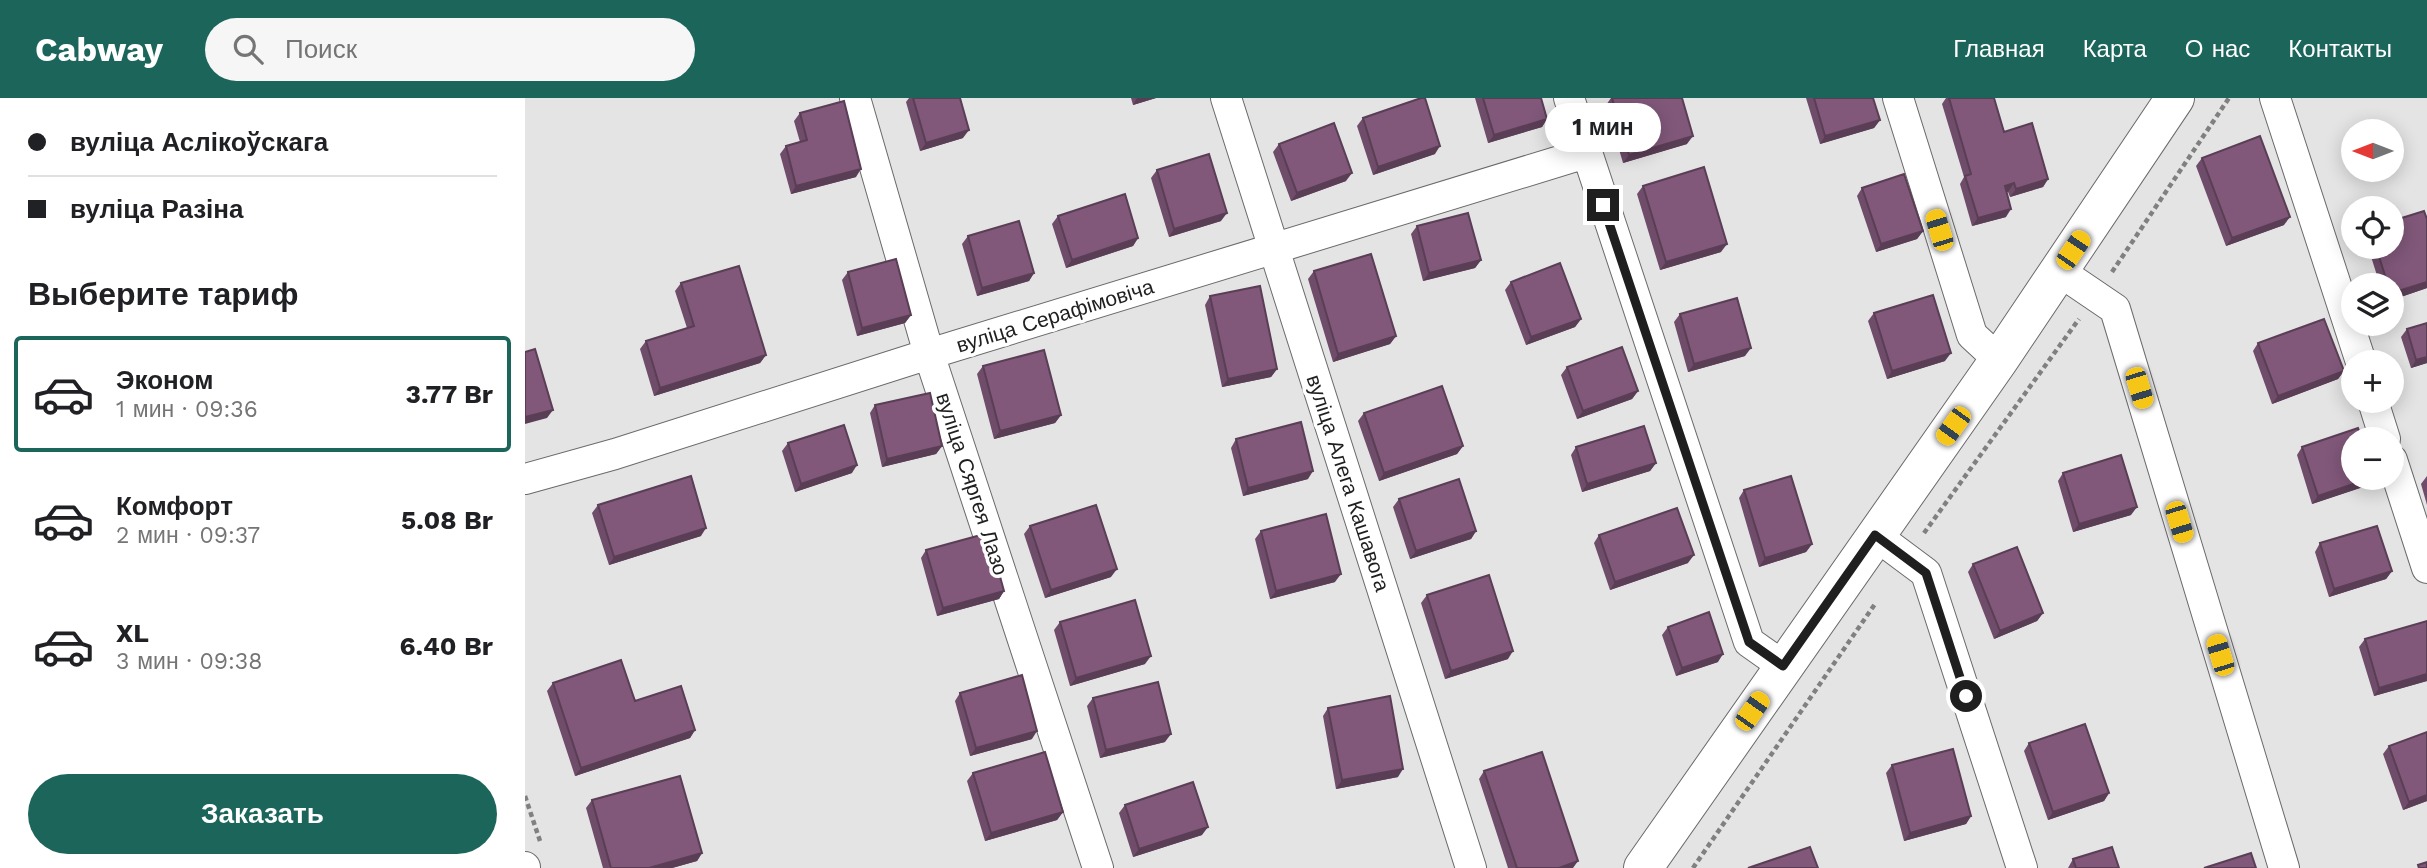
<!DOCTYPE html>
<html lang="ru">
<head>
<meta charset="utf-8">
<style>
	body { margin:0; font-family:"Work Sans",sans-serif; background:#f6f6f6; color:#202124; height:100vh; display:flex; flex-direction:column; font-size:26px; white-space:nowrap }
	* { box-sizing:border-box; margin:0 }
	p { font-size:23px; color:#757577 }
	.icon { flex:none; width:38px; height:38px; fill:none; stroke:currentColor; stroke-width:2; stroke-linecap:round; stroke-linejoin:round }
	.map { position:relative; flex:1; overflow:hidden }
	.panel { display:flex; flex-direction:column; background:#fff; width:525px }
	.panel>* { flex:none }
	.hud { display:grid; align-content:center; height:154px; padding:0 28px; background:#fff }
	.needle { width:46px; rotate:270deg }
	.fabs { position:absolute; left:1816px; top:21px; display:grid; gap:14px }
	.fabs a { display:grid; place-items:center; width:63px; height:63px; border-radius:50%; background:#fff; box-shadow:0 4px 18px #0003; font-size:35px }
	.end { position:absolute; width:32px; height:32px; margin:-16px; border:9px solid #1f1f1f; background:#fff; box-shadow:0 0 0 4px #fff }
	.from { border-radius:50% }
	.bubble { position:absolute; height:49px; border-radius:24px; background:#fff; box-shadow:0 4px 18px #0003; font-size:23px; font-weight:700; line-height:49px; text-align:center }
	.car { position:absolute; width:21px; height:42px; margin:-21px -10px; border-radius:9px; box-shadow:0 0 5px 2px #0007; background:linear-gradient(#f5c518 24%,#345 0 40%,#f5c518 0 76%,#345 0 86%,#f5c518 0) }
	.hud b { display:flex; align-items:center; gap:24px; height:66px; font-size:26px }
	.hud b+b { border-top:2px solid #e0e0e0 }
	.hud i { width:18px; height:18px; background:#202124 }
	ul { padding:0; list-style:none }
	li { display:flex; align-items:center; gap:21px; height:116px; margin:0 14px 10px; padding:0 14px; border:4px solid transparent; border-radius:7px }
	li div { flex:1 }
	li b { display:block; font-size:26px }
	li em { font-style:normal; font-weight:700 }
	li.on { border-color:#1b655b }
	li>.icon { width:63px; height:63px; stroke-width:1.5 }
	h2 { padding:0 28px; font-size:32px; line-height:84px }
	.primary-button { display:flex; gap:14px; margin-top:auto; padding:14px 28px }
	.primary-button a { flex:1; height:80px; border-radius:42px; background:#1b655b; color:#fff; font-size:28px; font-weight:700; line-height:80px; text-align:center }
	header { display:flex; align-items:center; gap:42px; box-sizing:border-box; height:98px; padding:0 35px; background:#1b655b; color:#fff }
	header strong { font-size:33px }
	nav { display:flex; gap:38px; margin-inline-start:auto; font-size:24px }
	.search { width:490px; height:63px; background:#f6f6f6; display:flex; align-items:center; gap:18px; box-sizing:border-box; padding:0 24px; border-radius:38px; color:#757577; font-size:26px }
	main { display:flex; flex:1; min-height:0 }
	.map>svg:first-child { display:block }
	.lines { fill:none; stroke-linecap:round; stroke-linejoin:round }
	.street-casing { stroke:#6a6a6b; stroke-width:32 }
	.secondary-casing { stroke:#6a6a6b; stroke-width:40 }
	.path { stroke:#808081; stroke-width:4.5; stroke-dasharray:5 3.5; stroke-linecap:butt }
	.street { stroke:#fff; stroke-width:30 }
	.secondary { stroke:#fff; stroke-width:38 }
	.wall { fill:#6f4c69 }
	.shaded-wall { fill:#5a3e55 }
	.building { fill:#81587a; stroke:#5a3e55; stroke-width:2 }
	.route { stroke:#1f1f1f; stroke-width:9 }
	.labels { text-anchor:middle; stroke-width:7; stroke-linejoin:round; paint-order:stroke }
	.street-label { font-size:21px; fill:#1f1f1f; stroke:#fff }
</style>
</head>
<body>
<header>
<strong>Cabway</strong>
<div class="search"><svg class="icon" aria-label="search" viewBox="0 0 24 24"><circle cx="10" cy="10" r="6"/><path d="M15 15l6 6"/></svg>Поиск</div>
<nav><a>Главная</a><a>Карта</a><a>О нас</a><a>Контакты</a></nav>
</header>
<main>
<section class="panel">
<div class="hud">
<b><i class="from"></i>вуліца Аслікоўскага</b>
<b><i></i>вуліца Разіна</b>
</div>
<h2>Выберите тариф</h2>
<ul>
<li class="on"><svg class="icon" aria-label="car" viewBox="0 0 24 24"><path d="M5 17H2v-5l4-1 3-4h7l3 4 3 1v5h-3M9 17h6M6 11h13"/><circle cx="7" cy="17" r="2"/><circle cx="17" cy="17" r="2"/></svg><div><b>Эконом</b><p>1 мин · 09:36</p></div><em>3.77 Br</em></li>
<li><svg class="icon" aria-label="car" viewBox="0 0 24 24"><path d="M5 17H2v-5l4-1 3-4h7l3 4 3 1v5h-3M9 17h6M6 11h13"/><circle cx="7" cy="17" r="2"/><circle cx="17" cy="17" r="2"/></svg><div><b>Комфорт</b><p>2 мин · 09:37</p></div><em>5.08 Br</em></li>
<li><svg class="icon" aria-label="car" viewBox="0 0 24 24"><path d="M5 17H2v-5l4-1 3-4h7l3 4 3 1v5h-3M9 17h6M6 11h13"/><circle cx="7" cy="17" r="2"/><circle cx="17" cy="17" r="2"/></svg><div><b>XL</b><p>3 мин · 09:38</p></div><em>6.40 Br</em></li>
</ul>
<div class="primary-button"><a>Заказать</a></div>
</section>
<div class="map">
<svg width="1902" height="770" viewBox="0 0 1902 770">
	<rect width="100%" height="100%" fill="#e4e4e5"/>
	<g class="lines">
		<!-- street casing -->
		<g class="street-casing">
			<path id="street" d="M330 0 404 256 573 770
				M701 0 946 770
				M1044 0 1224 544 1258 568
				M1373 0 1447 237 1474 262
				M1750 0 1836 264
				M1534 173 1590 211 1759 770
				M1848 303 1860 341
				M1867 362 1902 470
				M0 381 90 356 404 256 1061 55
				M1350 437 1401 475 1497 770
				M0 769V770"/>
		</g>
		<!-- secondary casing -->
		<g class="secondary-casing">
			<path id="secondary" d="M1118 770 1474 262 1650 0"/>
		</g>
		<!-- path -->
		<path class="path" d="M1587 174 1704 0
			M1399 435 1554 221
			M0 698 15 743
			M1168 770 1350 506"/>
		<!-- street -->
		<use href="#street" class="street"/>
		<!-- secondary -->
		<use href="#secondary" class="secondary"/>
	</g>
	<!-- wall -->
	<path class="wall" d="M384 0H435L438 40 395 53 381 4Z
		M606 0H631L608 7Z
		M950 0H1016L1022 21 1017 29 963 45Z
		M1086 0H1157L1162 46 1098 65 1081 7Z
		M1281 0H1348L1355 22 1349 30 1295 46Z
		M1421 0H1469L1479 34 1523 81 1518 89 1485 99 1483 94H1482L1481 119 1447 128 1435 86 1439 79 1417 6Z
		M275 15 331 79 266 96 255 56 261 48 275 44 269 23Z
		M838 20 910 56 848 77 832 28Z
		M754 46 821 83 766 103 748 54Z
		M1677 60 1759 127 1701 148 1671 68Z
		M632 72 696 123 644 139 626 80Z
		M1118 88 1196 154 1135 172 1112 96Z
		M1337 90 1398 133 1392 141 1351 154 1332 98Z
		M533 118 613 140 608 148 541 170 527 126Z
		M1902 121V190L1867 202V187H1855L1843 149H1867Z
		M892 128 956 162 950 170 898 183 886 136Z
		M443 138 509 175 504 183 452 198 437 146Z
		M789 173 871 238 865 246 808 264 783 181Z
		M323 174 386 217 380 225 332 238 317 182Z
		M986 184 1056 221 1050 229 1001 247 980 192Z
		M156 185 241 257 235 265 129 298 115 251 121 243 162 230 150 193Z
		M685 198 752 271 746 279 697 289 680 207Z
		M1349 215 1420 263 1362 281 1343 223Z
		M1155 216 1220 258 1163 274 1149 224Z
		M1902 225V265L1886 270 1876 239 1882 231Z
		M1733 245 1819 273 1813 281 1747 306 1728 253Z
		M458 268 536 317 530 325 469 341 452 276Z
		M1042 269 1113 293 1107 301 1052 321 1036 277Z
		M350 307 417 348 411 356 357 369 345 315Z
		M839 315 938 348 932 356 854 383 833 323Z
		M711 341 783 381 718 398 706 350Z
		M263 345 327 375 270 394 257 353Z
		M1051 349 1131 365 1125 373 1057 394 1046 357Z
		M1777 349 1829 380H1849L1844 387 1787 406 1772 357Z
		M1538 375 1606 417 1548 434 1533 383Z
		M1902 378V407L1896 386Z
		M1219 392 1287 446 1281 454 1234 469 1214 400Z
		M874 401 951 433 946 441 885 461 868 409Z
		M73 407 176 438 84 467 67 415Z
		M505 428 586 479 520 500 499 436Z
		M736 433 810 484 745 501 730 441Z
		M1074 437 1163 465 1085 492 1069 445Z
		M1795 445 1867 473 1861 481 1804 499 1790 454Z
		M401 452 479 493 474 501 412 518 396 460Z
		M1448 466 1518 515 1512 523 1469 541 1443 474Z
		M902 497 983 561 920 581 896 505Z
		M1902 523V583L1849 598 1834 549 1840 541Z
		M535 524 620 566 545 588 529 532Z
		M1143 529 1193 564 1151 578 1137 537Z
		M28 585 110 603 170 632 165 640 50 678 22 593Z
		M435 595 507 641 445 658 430 603Z
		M568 600 640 644 575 660 562 608Z
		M803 610 873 679 811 691 798 618Z
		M1902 634V703L1878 712 1858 656 1864 648Z
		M1504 645 1584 695 1579 703 1523 722 1499 653Z
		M1367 667 1446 718 1441 726 1379 743 1361 675Z
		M959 673 1048 770H983L954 681Z
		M448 675 538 714 532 722 460 743 442 683Z
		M67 702 177 755 172 763 147 770H78L61 710Z
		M600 707 677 737 608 759 594 715Z
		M1548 761 1594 770H1543Z"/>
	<!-- shaded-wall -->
	<path class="shaded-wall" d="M612 0H631L608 7Z
		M1022 21 1017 29 963 45 969 37Z
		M1355 22 1349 30 1295 46 1300 38Z
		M444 32 438 40 395 53 401 45Z
		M1168 38 1162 46 1098 65 1104 57Z
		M915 48 910 56 848 77 853 69Z
		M336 71 331 79 266 96 271 88Z
		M827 75 821 83 766 103 772 95Z
		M1523 81 1518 89 1485 99 1491 91Z
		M1489 85 1483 94 1474 96 1480 88Z
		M1486 111 1481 119 1447 128 1453 120Z
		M702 115 696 123 644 139 649 131Z
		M1765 119 1759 127 1701 148 1707 140Z
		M1398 133 1392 141 1351 154 1356 146Z
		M613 140 608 148 541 170 547 162Z
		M1202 146 1196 154 1135 172 1141 164Z
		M956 162 950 170 898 183 904 175Z
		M509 175 504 183 452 198 457 190Z
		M1902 184V190L1867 202V195Z
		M386 217 380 225 332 238 337 230Z
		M1056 221 1050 229 1001 247 1006 239Z
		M871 238 865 246 808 264 813 256Z
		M1226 250 1220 258 1163 274 1169 266Z
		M1426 255 1420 263 1362 281 1367 273Z
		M241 257 235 265 129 298 135 290Z
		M1902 259V265L1886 270 1891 262Z
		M752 271 746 279 697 289 703 281Z
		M1819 273 1813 281 1747 306 1753 298Z
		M1113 293 1107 301 1052 321 1058 313Z
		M28 312 22 320 0 326V319Z
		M536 317 530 325 469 341 475 333Z
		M417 348 411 356 357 369 362 361Z
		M938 348 932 356 854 383 859 375Z
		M1131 365 1125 373 1057 394 1062 386Z
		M332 367 327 375 270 394 276 386Z
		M788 373 783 381 718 398 723 390Z
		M1846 380H1849L1844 387 1787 406 1793 398Z
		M1612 409 1606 417 1548 434 1554 426Z
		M181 430 176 438 84 467 89 459Z
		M951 433 946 441 885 461 891 453Z
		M1287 446 1281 454 1234 469 1240 460Z
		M1169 457 1163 465 1085 492 1090 484Z
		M592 471 586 479 520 500 526 492Z
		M1867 473 1861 481 1804 499 1809 491Z
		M816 476 810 484 745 501 751 493Z
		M479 493 474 501 412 518 418 510Z
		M1518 515 1512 523 1469 541 1475 533Z
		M988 553 983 561 920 581 926 573Z
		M1198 556 1193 564 1151 578 1157 570Z
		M626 558 620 566 545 588 551 580Z
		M1902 576V583L1849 598 1854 590Z
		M170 632 165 640 50 678 56 670Z
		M512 633 507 641 445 658 451 650Z
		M646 636 640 644 575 660 581 652Z
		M878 671 873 679 811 691 817 682Z
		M1584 695 1579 703 1523 722 1528 714Z
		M1902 697V703L1878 712 1884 704Z
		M538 714 532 722 460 743 466 735Z
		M1446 718 1441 726 1379 743 1385 735Z
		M683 729 677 737 608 759 614 751Z
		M177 755 172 763 147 770H124Z
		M1053 763 1048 770H1034Z"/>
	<!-- building -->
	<path class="building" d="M388 0H435L444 32 401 45Z
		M896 0H900L915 48 853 69 838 20Z
		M958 0H1016L1022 21 969 37Z
		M1087 0H1157L1168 38 1104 57Z
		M1289 0H1348L1355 22 1300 38Z
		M1424 0H1469L1479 34 1507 25 1523 81 1491 91 1489 85 1480 88 1486 111 1453 120 1440 78 1446 76Z
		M319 3 336 71 271 88 261 48 282 42 275 15Z
		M809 25 827 75 772 95 754 46Z
		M1735 38 1765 119 1707 140 1677 60Z
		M684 56 702 115 649 131 632 72Z
		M1179 69 1202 146 1141 164 1118 88Z
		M1379 76 1398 133 1356 146 1337 90Z
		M600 96 613 140 547 162 533 118Z
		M1899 113 1902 121V184L1867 195V187H1863L1851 149H1867V123Z
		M943 115 956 162 904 175 892 128Z
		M494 123 509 175 457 190 443 138Z
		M846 156 871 238 813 256 789 173Z
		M371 161 386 217 337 230 323 174Z
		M1035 165 1056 221 1006 239 986 184Z
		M214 168 241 257 135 290 121 243 169 228 156 185Z
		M735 188 752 271 703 281 685 198Z
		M1408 197 1426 255 1367 273 1349 215Z
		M1212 200 1226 250 1169 266 1155 216Z
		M1799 221 1819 273 1753 298 1733 245Z
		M1902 225V259L1891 262 1882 231Z
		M1097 249 1113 293 1058 313 1042 269Z
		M10 251 28 312 0 319V254Z
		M519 252 536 317 475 333 458 268Z
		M917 288 938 348 859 375 839 315Z
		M405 295 417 348 362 361 350 307Z
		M776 324 788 373 723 390 711 341Z
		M319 327 332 367 276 386 263 345Z
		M1119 328 1131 365 1062 386 1051 349Z
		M1833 330 1837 341H1829V380H1846L1793 398 1777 349Z
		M1596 357 1612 409 1554 426 1538 375Z
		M166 378 181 430 89 459 73 407Z
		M1266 378 1287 446 1240 460 1219 392Z
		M934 381 951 433 891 453 874 401Z
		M571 407 592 471 526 492 505 428Z
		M1152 410 1169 457 1090 484 1074 437Z
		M801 416 816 476 751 493 736 433Z
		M1852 428 1867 473 1809 491 1795 445Z
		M463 435 479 493 418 510 401 452Z
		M1492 449 1518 515 1475 533 1448 466Z
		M964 477 988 553 926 573 902 497Z
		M610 502 626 558 551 580 535 524Z
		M1184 514 1198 556 1157 570 1143 529Z
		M1902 523V576L1854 590 1840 541Z
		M96 562 110 603 156 588 170 632 56 670 28 585Z
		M497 577 512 633 451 650 435 595Z
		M633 584 646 636 581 652 568 600Z
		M865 598 878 671 817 682 803 610Z
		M1560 626 1584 695 1528 714 1504 645Z
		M1902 634V697L1884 704 1864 648Z
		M1428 651 1446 718 1385 735 1367 667Z
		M520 654 538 714 466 735 448 675Z
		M1017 654 1053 763 1034 770H992L959 673Z
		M155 678 177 755 124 770H86L67 702Z
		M668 684 683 729 614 751 600 707Z
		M1285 749 1293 770H1223Z
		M1587 749 1594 770H1551L1548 761Z
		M1726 755 1731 770H1679Z
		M1902 764V770H1894L1893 767Z"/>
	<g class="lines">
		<!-- route -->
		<path class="route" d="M1078 107 1224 544 1258 568 1350 437 1401 475 1441 598"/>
	</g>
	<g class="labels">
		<!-- street labels -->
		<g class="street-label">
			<text transform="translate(530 218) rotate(-17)" y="7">вуліца Серафімовіча</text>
			<text transform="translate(823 385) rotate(72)" y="7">вуліца Алега Кашавога</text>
			<text transform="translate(447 386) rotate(72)" y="7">вуліца Сяргея Лазо</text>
		</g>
	</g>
</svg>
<div class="fabs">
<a><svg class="needle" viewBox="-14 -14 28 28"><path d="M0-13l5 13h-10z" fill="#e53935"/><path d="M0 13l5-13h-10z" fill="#757577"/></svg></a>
<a><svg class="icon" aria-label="locate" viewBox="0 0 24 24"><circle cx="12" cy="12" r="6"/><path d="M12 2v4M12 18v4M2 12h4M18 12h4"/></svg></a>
<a><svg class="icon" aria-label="layers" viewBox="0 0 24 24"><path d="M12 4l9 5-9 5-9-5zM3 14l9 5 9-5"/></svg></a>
<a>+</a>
<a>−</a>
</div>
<i class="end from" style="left:1441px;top:598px"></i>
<i class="end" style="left:1078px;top:107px"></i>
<div class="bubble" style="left:1020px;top:5px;width:116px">1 мин</div>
<i class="car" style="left:1414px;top:132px;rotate:343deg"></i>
<i class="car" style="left:1548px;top:152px;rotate:34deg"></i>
<i class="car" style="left:1614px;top:290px;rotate:163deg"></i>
<i class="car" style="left:1428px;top:328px;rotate:216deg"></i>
<i class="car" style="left:1654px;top:424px;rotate:163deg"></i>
<i class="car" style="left:1695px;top:557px;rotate:343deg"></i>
<i class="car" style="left:1227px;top:613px;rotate:35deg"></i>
</div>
</main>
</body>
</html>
